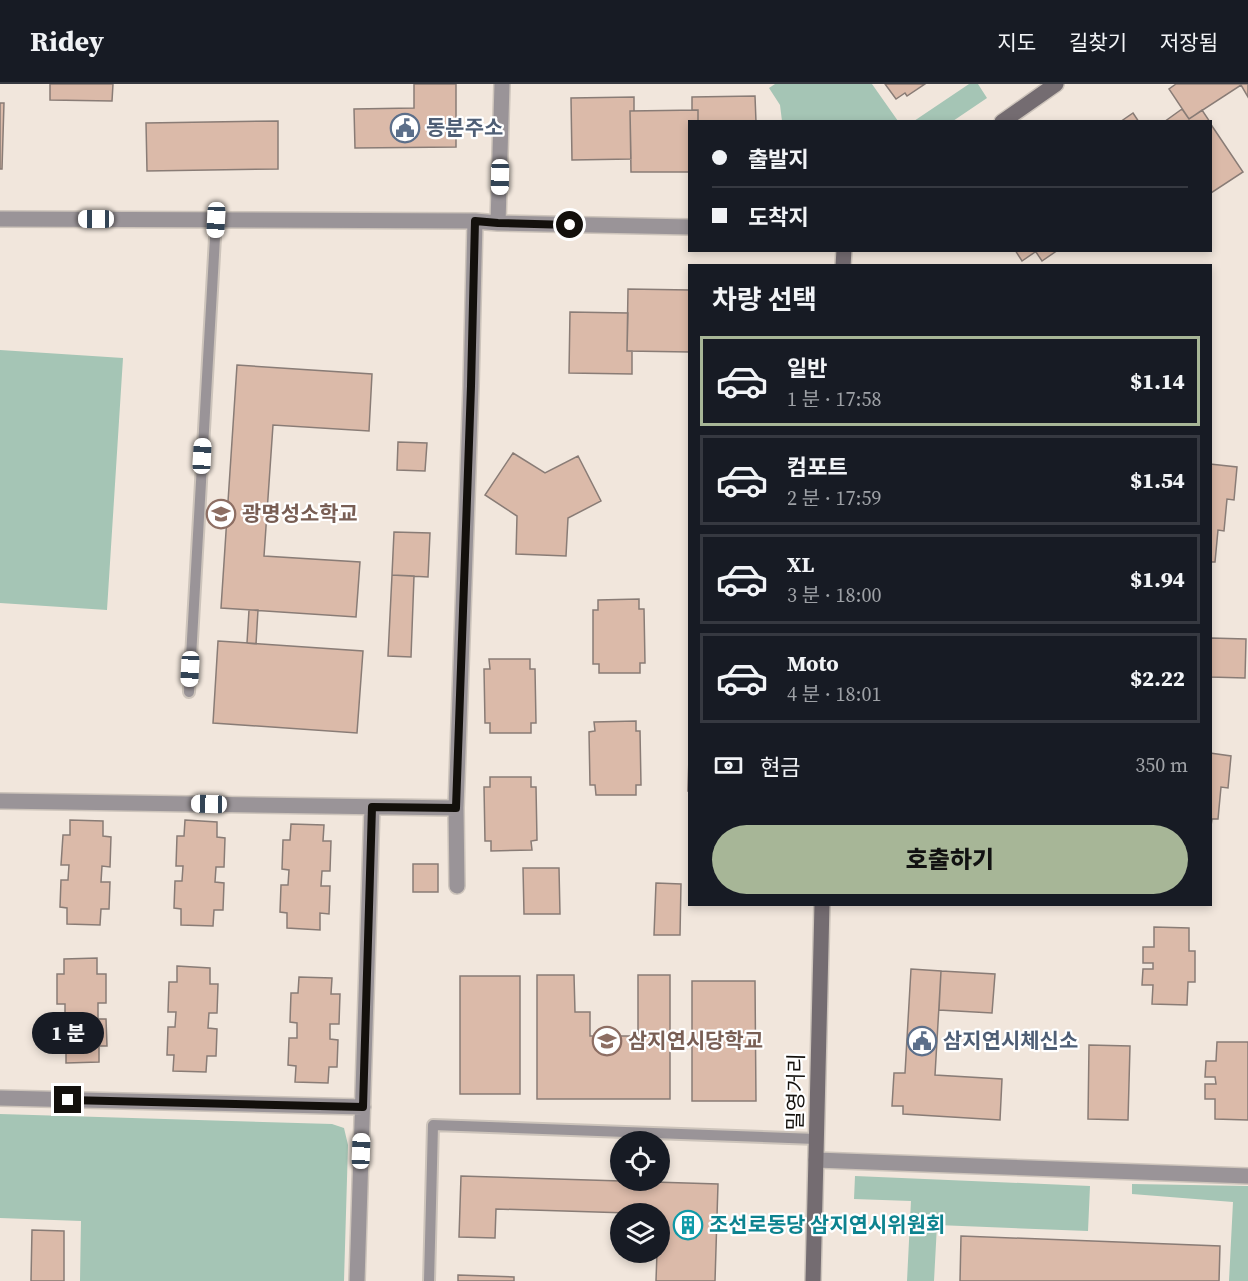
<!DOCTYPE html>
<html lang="ko">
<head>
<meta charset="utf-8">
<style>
	body { margin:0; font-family:"Source Serif 4","Noto Sans KR",serif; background:#20242c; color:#f1f3f6; height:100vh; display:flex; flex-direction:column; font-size:22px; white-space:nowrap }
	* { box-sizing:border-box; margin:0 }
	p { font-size:20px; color:#9ea1a6 }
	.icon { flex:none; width:33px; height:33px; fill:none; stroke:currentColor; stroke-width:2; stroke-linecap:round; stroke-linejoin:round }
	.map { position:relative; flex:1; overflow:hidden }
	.panel { position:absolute; left:688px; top:180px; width:524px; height:642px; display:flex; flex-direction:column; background:#171b24; border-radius:0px; box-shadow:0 3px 9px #0003 }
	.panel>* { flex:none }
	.guide { position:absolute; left:688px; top:36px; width:524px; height:132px; border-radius:0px; box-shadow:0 3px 9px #0003; display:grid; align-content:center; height:132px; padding:0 24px; background:#171b24 }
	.controls { position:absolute; left:610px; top:1047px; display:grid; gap:12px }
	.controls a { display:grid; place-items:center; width:60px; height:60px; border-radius:50%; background:#171b24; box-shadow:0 3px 9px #0003; font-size:30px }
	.end { position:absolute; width:27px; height:27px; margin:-14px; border:8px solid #13100c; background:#fff; box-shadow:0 0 0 3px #fff }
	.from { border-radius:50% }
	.bubble { position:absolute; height:42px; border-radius:21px; background:#171b24; box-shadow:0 3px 9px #0003; font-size:20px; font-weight:800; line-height:42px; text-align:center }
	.car { position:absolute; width:18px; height:36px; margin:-18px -9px; border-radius:8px; box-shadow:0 0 4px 2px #0007; background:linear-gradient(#fff 24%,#345 0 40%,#fff 0 76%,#345 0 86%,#fff 0) }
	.guide b { display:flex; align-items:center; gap:21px; height:57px; font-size:22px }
	.guide b+b { border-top:2px solid #363941 }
	.guide i { width:15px; height:15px; background:#f1f3f6 }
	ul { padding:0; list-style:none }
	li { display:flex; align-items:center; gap:18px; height:90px; margin:0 12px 9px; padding:0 12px; border:3px solid #363941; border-radius:0px }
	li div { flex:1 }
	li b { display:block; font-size:22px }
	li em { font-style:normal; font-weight:800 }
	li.on { border-color:#a7b697 }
	li>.icon { width:54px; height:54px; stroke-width:1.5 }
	h2 { padding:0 24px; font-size:27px; line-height:72px }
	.pay { display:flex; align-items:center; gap:15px; height:66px; padding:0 24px; font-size:22px }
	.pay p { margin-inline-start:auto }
	.button { display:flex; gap:12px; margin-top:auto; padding:12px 24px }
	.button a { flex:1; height:69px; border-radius:36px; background:#a7b697; color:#111; font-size:24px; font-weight:800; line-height:69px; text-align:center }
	header { display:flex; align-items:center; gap:36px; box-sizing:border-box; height:84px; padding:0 30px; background:#171b24; border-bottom:2px solid #363941 }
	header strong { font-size:28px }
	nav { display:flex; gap:33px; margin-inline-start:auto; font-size:21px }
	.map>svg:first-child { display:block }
	.green { fill:#a5c5b5 }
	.building { fill:#dbbaa9; stroke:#897c76; stroke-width:1.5 }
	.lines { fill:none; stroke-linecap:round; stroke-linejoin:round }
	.lane-casing { stroke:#cdc4bb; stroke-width:14 }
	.street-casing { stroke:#cdc4bb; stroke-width:18 }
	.secondary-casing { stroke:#cdc4bb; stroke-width:18 }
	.lane { stroke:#9a9498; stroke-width:10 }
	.street { stroke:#9a9498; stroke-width:15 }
	.secondary { stroke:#746c71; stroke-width:15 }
	.route { stroke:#13100c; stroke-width:8 }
	.labels { text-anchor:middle; stroke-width:4.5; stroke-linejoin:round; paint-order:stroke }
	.service-label { font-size:21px; font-weight:bold; fill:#4e5e75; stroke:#fff; text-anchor:start }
	.education-label { font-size:21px; font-weight:bold; fill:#785e54; stroke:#fff; text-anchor:start }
	.street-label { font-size:21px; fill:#13100c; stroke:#fff }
	.culture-label { font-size:21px; font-weight:bold; fill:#0d838f; stroke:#fff; text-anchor:start }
</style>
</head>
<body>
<header>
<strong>Ridey</strong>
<nav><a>지도</a><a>길찾기</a><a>저장됨</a></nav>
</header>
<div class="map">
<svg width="1248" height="1197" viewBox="0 0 1248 1197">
	<rect width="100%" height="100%" fill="#f1e6dc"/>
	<!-- green -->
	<path class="green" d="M775 0H872L898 37H782L780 21 769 4Z
		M969 0H978L987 14 953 37H914Z
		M0 266 123 274 107 526 0 519Z
		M0 1030 332 1040 344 1044 348 1061 344 1197H80L81 1137 0 1134Z
		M855 1092 1090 1102 1088 1147 937 1141 934 1197H907L911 1117 854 1115Z
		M1132 1100 1248 1102V1197H1229L1233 1118 1132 1110Z"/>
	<!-- building -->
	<path class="building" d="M50 0H113L112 17 50 16Z
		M414 0H456V63L355 64 354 25 414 24Z
		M885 0H925L907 12 905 9 896 15Z
		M1176 0H1248V13L1241 1 1189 35 1169 5Z
		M755 12 756 38H698V26H692V13Z
		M634 13V27H630L631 75 572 76 571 14Z
		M0 19H4L2 85H0Z
		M1182 25 1189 35 1202 26 1210 38H1164Z
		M698 26V38H690V88H631L630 27Z
		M1133 29 1139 38H1120Z
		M278 37V85L147 87 146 39Z
		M1210 39 1243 88 1211 109H1210Z
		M1015 166H1038L1022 177Z
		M1038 166H1058L1042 177 1036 168Z
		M628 205 690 206V268L627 267Z
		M570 228 628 229 627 267H632V290L569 289Z
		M237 281 372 290 369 347 273 341 264 472 360 478 356 533 221 524Z
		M398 358 427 359 425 387 397 386Z
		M513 369 545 389 578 372 601 417 568 434 566 472 516 470 517 432 485 411Z
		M1210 380 1237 383 1234 416 1227 415 1224 447 1218 446 1215 478H1210Z
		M394 448 430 449 428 493 392 491Z
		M392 491 414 492 411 573 388 572Z
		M639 515V525H644L645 579H640V589H599V580H593V526H598V516Z
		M249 526H258L256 560 247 559Z
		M1211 554 1246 555 1245 594 1210 593Z
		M218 557 363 567 357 649 213 639Z
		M489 575H530V585H535L536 639H531V649H490V639H485L484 585H490Z
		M636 637V647H640L641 701H636V711H596L595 701H590L589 648 595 647 594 638Z
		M690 637V707H688Z
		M1210 669 1231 672 1228 704 1221 703 1218 735H1212L1210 749Z
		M490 693H531V703H536L537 756 531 757 532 766 491 767V757H485L484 703H490Z
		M70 736 103 737V752L111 753 110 783 102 782 101 798H110L109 825H101L100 841 67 840V824L60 823 61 796H68L69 781H61L63 751H70Z
		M185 736 217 738V753L225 754 224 783H216L215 798 224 799 223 826H214L213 842 181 841V825L174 824 175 797H182L183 782H176L177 752H184Z
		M291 740 324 741 323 757H331L330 787H322L321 802H330L329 830 320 829V846L287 844V829L280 828 281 801H288L289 786 282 785 283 756H290Z
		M413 780H438V808H413Z
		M523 784H559L560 830H524Z
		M656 799 681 800 680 851H654Z
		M1154 843 1189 844V867H1195V898H1188L1187 921 1152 920 1153 901H1142L1143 885H1153V879H1143V863H1154Z
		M97 874V890H106V919H98V935H106L107 962H99V978L66 979V963H58V936L65 935V920H57V890H64V875Z
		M177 882 210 884V900H218L217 929H209L208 944 217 945 216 972H207L206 988 173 987 174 971H167L168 943H175L176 928H168L169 898H177Z
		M911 885 941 887 935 991 1002 995 1000 1036 903 1030V1022H892L894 989H905Z
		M941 887 995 890 992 929 939 926Z
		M537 891H574L575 928H590V952H638V891H670V1015H537Z
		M460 892H520V1010H460Z
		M299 893 332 894 331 910H340L339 940H330V955L338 956 337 983H329L328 999 295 998 296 982 288 981 289 954H297V939L290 938 291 909H298Z
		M692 897H755L756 1017H692Z
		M1217 958H1248V1036L1215 1035V1015H1205V1000H1216L1215 993H1205L1206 977H1216Z
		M1089 961 1130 962 1128 1036 1088 1035Z
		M461 1092 718 1100 715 1197H656L657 1168H660V1130L496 1125 495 1154 459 1153Z
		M32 1146 64 1147V1197H31Z
		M961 1152 1220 1162 1219 1197H960Z
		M458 1191 514 1193V1197H458Z"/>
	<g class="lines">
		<!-- lane casing -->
		<g class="lane-casing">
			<path id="lane" d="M189 608 216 136
				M429 1197 433 1041 816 1055"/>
		</g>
		<!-- street casing -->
		<g class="street-casing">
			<path id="street" d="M0 135 475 137 498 139 690 143
				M498 139 502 0
				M0 717 456 724
				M457 802 456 724 471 302 475 137
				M0 1014 363 1023
				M816 1076 1248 1092
				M357 1197 372 723"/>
		</g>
		<!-- secondary casing -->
		<g class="secondary-casing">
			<path id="secondary" d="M1002 38 1056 0
				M843 182 844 166
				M813 1197 822 820"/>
		</g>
		<!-- lane -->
		<use href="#lane" class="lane"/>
		<!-- street -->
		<use href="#street" class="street"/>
		<!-- secondary -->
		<use href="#secondary" class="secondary"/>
	</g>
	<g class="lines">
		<!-- route -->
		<path class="route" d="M68 1016 363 1023 372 723 456 724 471 302 475 137 498 139 570 141"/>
	</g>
	<!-- icons -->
	<defs>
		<g id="civic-ring" transform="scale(1.5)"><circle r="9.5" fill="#fff" stroke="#5c6f8a" stroke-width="1.5"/><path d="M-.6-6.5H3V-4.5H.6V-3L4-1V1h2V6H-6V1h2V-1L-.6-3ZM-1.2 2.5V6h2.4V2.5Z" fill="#5c6f8a"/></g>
		<g id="school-ring" transform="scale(1.5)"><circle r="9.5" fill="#fff" stroke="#8d6e63" stroke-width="1.5"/><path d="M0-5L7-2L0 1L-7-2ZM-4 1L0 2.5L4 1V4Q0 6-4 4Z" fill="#8d6e63"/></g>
		<g id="building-ring" transform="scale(1.5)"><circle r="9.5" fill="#fff" stroke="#0f9aa8" stroke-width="1.5"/><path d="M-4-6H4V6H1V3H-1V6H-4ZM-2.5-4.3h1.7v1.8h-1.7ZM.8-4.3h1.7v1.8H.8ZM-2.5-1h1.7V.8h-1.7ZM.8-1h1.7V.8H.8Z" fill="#0f9aa8"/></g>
	</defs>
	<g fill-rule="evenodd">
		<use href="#civic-ring" x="405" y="44"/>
		<use href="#school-ring" x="221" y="430"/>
		<use href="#school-ring" x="607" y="957"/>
		<use href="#civic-ring" x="922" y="957"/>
		<use href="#building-ring" x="688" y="1141"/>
	</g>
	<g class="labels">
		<!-- service labels -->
		<g class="service-label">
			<text x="426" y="51">동분주소</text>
			<text x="943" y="964">삼지연시체신소</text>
		</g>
		<!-- education labels -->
		<g class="education-label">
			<text x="242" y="437">광명성소학교</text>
			<text x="628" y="964">삼지연시당학교</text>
		</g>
		<!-- street labels -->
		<g class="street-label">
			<text transform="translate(796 1008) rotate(-89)" y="7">밀영거리</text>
		</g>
		<!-- culture labels -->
		<g class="culture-label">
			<text x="709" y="1148">조선로동당 삼지연시위원회</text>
		</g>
	</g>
</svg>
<div class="controls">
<a><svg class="icon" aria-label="locate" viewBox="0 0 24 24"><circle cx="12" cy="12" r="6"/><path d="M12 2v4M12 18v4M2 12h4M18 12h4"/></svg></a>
<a><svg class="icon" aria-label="layers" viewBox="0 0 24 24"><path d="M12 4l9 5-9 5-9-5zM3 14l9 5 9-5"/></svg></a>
</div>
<i class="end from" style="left:570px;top:141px"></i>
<i class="end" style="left:68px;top:1016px"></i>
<div class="bubble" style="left:32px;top:928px;width:72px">1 분</div>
<i class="car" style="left:500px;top:93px;rotate:181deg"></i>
<i class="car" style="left:96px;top:135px;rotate:270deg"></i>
<i class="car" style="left:216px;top:136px;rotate:183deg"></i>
<i class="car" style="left:202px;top:372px;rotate:3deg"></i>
<i class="car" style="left:190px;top:585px;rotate:183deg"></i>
<i class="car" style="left:209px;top:720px;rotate:271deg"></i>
<i class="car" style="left:361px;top:1067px;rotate:2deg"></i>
<div class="guide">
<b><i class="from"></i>출발지</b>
<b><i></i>도착지</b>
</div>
<section class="panel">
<h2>차량 선택</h2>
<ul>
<li class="on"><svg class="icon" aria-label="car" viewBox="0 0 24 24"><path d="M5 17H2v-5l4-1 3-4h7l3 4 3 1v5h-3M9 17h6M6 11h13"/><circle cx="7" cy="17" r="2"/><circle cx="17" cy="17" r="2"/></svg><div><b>일반</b><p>1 분 · 17:58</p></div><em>$1.14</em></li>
<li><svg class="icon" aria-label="car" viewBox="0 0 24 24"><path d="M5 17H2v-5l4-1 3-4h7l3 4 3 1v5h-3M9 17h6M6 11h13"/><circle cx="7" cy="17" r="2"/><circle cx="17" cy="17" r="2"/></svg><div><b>컴포트</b><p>2 분 · 17:59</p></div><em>$1.54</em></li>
<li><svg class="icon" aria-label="car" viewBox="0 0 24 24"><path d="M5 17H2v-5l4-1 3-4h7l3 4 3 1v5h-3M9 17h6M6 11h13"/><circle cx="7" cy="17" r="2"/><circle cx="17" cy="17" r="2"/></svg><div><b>XL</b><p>3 분 · 18:00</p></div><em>$1.94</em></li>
<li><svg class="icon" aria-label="car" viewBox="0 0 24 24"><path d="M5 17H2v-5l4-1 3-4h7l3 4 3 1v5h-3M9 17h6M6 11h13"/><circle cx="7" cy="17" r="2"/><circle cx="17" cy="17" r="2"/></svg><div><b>Moto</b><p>4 분 · 18:01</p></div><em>$2.22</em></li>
</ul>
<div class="pay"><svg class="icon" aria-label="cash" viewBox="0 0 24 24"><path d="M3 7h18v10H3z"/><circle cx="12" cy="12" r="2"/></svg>현금<p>350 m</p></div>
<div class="button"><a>호출하기</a></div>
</section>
</div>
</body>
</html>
